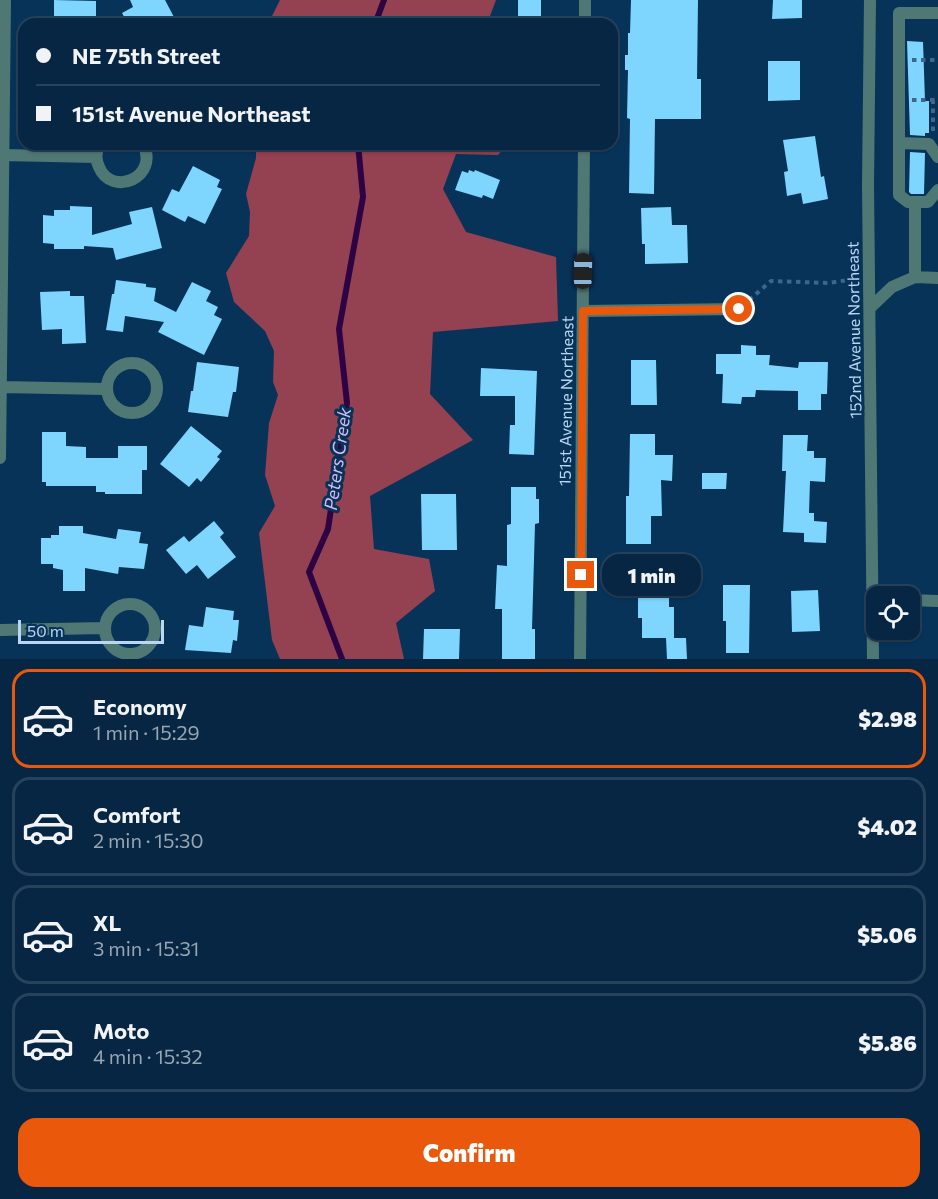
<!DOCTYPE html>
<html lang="en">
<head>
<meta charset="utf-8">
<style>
	body { margin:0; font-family:Commissioner,sans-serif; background:#14324e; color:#f1f3f6; height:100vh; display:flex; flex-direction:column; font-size:22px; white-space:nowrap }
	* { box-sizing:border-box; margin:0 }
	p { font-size:20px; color:#98a5b2 }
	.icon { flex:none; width:33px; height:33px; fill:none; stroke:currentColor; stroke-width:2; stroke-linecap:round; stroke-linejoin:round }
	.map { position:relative; height:659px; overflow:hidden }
	.details { display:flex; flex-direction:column; background:#062643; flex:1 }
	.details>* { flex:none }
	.banner { position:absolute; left:18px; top:18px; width:600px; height:132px; border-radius:18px; box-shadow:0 2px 4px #0004,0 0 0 2px #27435c; display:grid; align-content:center; height:132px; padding:0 18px; background:#062643 }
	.tools { position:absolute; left:866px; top:586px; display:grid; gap:12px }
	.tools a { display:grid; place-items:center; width:54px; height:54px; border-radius:12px; background:#062643; box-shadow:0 2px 4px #0004,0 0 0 2px #27435c; font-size:30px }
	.scale { position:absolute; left:18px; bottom:15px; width:146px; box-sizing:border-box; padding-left:6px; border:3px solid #bbd6f4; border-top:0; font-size:16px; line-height:21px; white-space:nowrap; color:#bbd6f4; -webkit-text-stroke:4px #083359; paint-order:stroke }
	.end { position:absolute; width:27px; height:27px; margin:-14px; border:8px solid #ea580c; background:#fff; box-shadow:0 0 0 3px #fff }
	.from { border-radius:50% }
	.bubble { position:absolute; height:42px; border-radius:18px; background:#062643; box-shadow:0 2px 4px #0004,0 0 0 2px #27435c; font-size:20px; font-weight:800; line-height:42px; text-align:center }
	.car { position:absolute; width:18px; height:36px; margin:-18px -9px; border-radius:8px; box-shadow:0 0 4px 2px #0007; background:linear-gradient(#222 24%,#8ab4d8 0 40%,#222 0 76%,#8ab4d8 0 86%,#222 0) }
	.banner b { display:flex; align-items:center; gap:21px; height:57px; font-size:22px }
	.banner b+b { border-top:2px solid #27435c }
	.banner i { width:15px; height:15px; background:#f1f3f6 }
	ul { padding:10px 0 0; list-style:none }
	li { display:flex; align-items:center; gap:18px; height:99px; margin:0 12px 9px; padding:0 6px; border:3px solid #27435c; border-radius:18px }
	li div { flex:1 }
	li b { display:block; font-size:22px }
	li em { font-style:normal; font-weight:800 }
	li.active { border-color:#ea580c }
	li>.icon { width:54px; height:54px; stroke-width:1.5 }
	.primary-button { display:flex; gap:12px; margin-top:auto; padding:12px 18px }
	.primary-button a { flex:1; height:69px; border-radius:18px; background:#ea580c; color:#fff; font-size:24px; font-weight:800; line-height:69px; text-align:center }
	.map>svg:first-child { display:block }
	.forest { fill:#944151 }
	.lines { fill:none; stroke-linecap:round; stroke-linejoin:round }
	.stream { stroke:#2e0344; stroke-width:6 }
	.building { fill:#7ed5fe }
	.path { stroke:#3f6689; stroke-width:4; stroke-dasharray:4.5 4.5; stroke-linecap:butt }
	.service { stroke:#4f7875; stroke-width:12 }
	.minor { stroke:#4f7875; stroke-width:12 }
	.route { stroke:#ea580c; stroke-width:8 }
	.labels { text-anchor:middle; stroke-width:6; stroke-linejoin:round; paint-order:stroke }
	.street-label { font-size:16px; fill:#bbd6f4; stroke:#083359 }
	.water-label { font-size:18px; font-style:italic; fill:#dbbbf4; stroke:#083359 }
</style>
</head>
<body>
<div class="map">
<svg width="938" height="659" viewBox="0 0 938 659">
	<rect width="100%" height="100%" fill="#083359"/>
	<!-- forest -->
	<path class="forest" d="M280 0H496L487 24H268Z
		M256 144H508L498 155 456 154 443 189 466 232 556 257 558 321 433 332 430 394 473 440 370 496 374 549 429 559 435 591 396 623 404 659H280L272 640 259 533 275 506 265 475 269 423 278 395 273 382 274 351 265 331 234 302 226 273 249 236 250 212 246 194 256 158Z"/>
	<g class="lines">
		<!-- stream -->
		<path class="stream" d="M375 24 384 0
			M342 659 309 572 328 529 347 403 339 329 363 197 358 144"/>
	</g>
	<!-- building -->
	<path class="building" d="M54 0 96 1V24H54Z
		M130 0H165L175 19 165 24H128L122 13 133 7Z
		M518 0H541V24H518Z
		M631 0H698L697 79H701V119H655L654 194 629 193 630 119 627 118 628 70H625V55H628V33H630Z
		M773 0H802V18L772 19Z
		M907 41 923 42 925 101H929V133H925V136L910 135Z
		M768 61H800V100L768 101Z
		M815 136 821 177 824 176 828 199 803 204 801 193 787 196 784 172 788 171 783 140Z
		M910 152 925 153 924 194H911L909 192Z
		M193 166 220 180 217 187 222 189 205 224 188 216 185 222 162 210 172 189 179 192Z
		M469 170 474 172 475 170 500 180 493 199 483 195 482 198 455 190 462 171 468 173Z
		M70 206 92 207V235L132 224 129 212 152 207 162 248 116 260 113 248 84 246V249H54V244L43 243V215L54 216V210H70Z
		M671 207 672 225H687L688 263 645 264V244H642L641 208Z
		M116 280 146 284V287L156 288 154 301 176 312 192 282 211 291 206 301 218 307 214 315 222 319 204 355 158 332 164 322 125 316 123 332 106 330 112 294H114Z
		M70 291V296H84L86 343 62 344V329L42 330 40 292Z
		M741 345 756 346V355H770L769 365 798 368 799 362H828L827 394H821V410H798V391L756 390 755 397H742L741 404 722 403 723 374H716V354H741Z
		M631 360H656L657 405H631Z
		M197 362 239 367 236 392H233L228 417 188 412 191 391H193Z
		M481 368 537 371 534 455 509 454 510 425H515V396H480Z
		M191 426 222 451 217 457 220 459 201 482 197 478 189 487 160 464Z
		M42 432H66V446L86 447V458H118V446H147V470H142V494H105V492H96V486H46V482H42Z
		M630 434H655V455H673L672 481 661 480 662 516H651V544H626V496H629Z
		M783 435H808L807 451H814V458H826L825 482 810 481 809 513H814V521L827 522 826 543 804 542V533L783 532 786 471H782Z
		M702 473H727L726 489H702Z
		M511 487H536V499H539V523L535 524 532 629H535V659H502V609H495L497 565 507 566V525L511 524Z
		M421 494H456L457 550H422Z
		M214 521 224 533 220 537 236 557 208 579 197 565 186 574 166 550 184 536 189 542Z
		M59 526H83V533L116 539 118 529 141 532 139 543 148 544 144 569 119 567 118 574 85 568V591H63V570L53 568V564H41V538H51V535H59Z
		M642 568 664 569 663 592H669V607H674V638H686L687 659H667L666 638H642V618H638V598H641Z
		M723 585H750L749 653H726V621H723Z
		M818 590 820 631 792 632 791 591Z
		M206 607 234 611 233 620H239L237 641 233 640 231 653 185 650 189 625 203 627Z
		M424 629H460L459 659H423Z"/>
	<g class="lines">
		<!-- path -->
		<path class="path" d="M912 60H938
			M912 100H938
			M933 131V100
			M749 300 771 281 829 283 854 279"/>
		<!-- service -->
		<path class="service" d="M938 13H899V195L908 202H928L938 190
			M899 143 929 144 938 157
			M915 203V277L938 278
			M871 307 892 287 915 277"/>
		<!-- minor -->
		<path class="minor" d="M870 0 868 185 873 659
			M585 24V0
			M100 144C96 151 95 159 99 167 112 198 160 177 143 144
			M3 155 96 157
			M583 311 739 309
			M107 388a25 25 0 1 1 50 0a25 25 0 1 1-50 0Z
			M1 387 106 389
			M0 458 5 0
			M909 600 938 601
			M105 629a25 25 0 1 1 50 0a25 25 0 1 1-50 0Z
			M0 630 105 628
			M580 659 584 144"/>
	</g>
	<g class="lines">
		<!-- route -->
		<path class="route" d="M581 575 583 311 739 309"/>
	</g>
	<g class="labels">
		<!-- street labels -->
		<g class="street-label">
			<text transform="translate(854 330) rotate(-91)" y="6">152nd Avenue Northeast</text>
			<text transform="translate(566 401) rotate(-89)" y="6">151st Avenue Northeast</text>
		</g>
		<!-- water labels -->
		<g class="water-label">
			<text transform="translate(338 459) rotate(-82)" y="6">Peters Creek</text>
		</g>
	</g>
</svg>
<div class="tools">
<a><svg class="icon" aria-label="locate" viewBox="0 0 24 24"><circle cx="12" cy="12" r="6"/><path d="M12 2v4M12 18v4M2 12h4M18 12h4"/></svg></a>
</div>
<div class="scale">50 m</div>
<i class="end from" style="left:739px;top:309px"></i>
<i class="end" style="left:581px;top:575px"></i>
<div class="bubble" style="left:602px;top:554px;width:99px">1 min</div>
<i class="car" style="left:583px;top:271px;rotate:1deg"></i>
<div class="banner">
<b><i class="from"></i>NE 75th Street</b>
<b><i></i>151st Avenue Northeast</b>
</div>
</div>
<section class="details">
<ul>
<li class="active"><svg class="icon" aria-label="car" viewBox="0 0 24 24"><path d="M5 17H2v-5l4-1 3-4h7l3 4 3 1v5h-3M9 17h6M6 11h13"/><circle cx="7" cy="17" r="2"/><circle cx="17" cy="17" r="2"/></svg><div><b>Economy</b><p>1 min · 15:29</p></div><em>$2.98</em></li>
<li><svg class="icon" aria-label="car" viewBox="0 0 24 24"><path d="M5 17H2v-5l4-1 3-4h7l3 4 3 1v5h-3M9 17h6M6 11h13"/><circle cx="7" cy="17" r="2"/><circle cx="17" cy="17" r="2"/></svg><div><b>Comfort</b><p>2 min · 15:30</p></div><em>$4.02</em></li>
<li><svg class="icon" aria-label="car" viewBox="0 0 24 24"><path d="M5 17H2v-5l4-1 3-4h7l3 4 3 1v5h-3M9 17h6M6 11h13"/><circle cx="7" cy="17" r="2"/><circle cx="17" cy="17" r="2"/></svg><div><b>XL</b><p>3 min · 15:31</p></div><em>$5.06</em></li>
<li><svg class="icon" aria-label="car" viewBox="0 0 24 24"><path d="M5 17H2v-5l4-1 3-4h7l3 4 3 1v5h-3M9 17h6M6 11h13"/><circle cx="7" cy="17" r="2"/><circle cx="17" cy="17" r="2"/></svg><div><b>Moto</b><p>4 min · 15:32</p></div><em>$5.86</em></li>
</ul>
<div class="primary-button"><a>Confirm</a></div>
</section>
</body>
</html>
